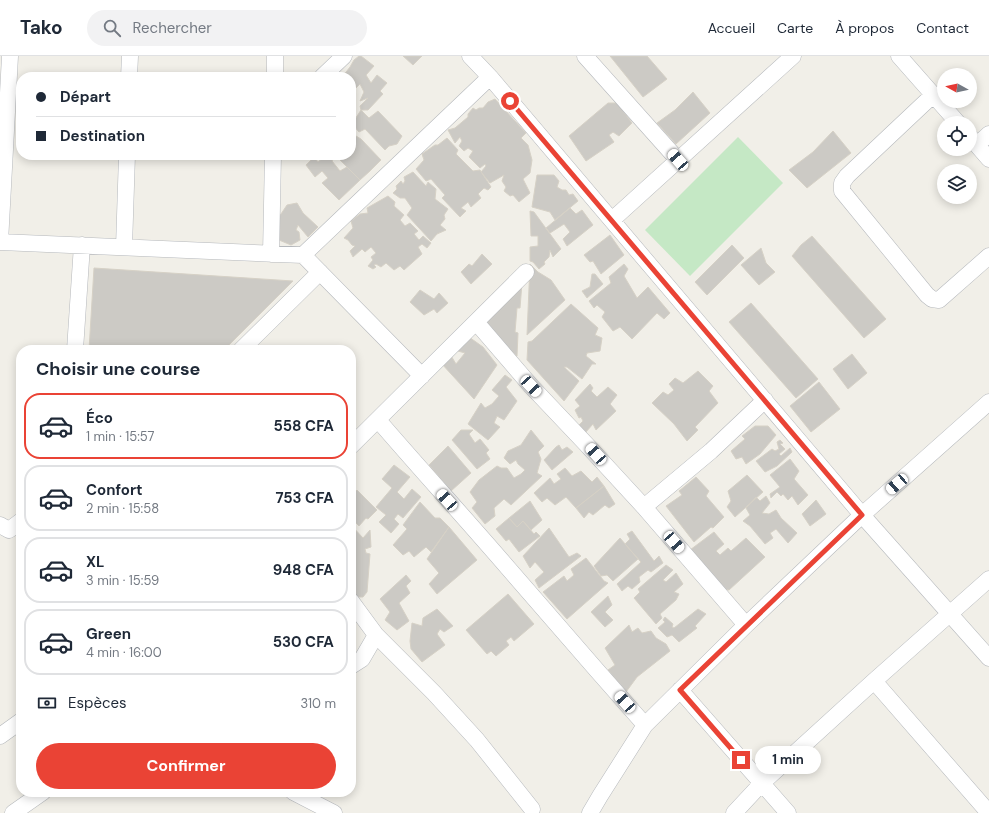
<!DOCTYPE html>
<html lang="fr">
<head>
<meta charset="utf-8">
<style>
	body { margin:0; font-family:"DM Sans",sans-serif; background:#f2f2f3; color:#1f2937; height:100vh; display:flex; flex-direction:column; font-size:15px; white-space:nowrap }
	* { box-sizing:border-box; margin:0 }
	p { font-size:13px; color:#747a83 }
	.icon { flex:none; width:22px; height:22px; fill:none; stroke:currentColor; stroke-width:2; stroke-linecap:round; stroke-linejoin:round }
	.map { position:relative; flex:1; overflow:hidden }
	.panel { position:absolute; left:16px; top:289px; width:340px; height:452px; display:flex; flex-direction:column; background:#fff; border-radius:16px; box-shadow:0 2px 10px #0003 }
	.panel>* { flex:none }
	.hud { position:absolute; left:16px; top:16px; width:340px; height:88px; border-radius:16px; box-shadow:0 2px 10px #0003; display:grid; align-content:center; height:88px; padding:0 20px; background:#fff }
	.needle { width:26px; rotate:278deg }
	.buttons { position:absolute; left:937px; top:12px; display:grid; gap:8px }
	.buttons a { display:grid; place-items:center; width:40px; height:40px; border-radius:50%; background:#fff; box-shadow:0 2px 10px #0003; font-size:20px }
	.end { position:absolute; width:18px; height:18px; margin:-9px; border:5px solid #ea4335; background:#fff; box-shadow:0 0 0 2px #fff }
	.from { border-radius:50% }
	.bubble { position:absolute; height:28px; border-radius:14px; background:#fff; box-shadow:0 2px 10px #0003; font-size:13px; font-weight:700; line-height:28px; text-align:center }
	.car { position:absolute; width:12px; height:24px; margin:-12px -6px; border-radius:5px; box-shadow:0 0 3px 1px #0007; background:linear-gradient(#fff 24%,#345 0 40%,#fff 0 76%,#345 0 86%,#fff 0) }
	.hud b { display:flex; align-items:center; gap:14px; height:38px; font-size:15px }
	.hud b+b { border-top:1px solid #e0e1e3 }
	.hud i { width:10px; height:10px; background:#1f2937 }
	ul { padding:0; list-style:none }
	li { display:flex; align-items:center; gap:12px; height:66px; margin:0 8px 6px; padding:0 12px; border:2px solid #e0e1e3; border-radius:16px }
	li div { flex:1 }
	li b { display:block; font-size:15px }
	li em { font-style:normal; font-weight:700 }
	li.on { border-color:#ea4335 }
	li>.icon { width:36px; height:36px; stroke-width:1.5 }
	h2 { padding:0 20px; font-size:18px; line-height:48px }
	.pay { display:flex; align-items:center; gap:10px; height:44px; padding:0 20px; font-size:15px }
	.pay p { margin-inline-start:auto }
	.action { display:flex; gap:8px; margin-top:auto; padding:8px 20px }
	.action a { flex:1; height:46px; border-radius:24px; background:#ea4335; color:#fff; font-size:16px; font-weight:700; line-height:46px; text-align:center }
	header { display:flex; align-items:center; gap:24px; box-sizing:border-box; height:56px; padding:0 20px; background:#fff; border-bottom:1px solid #e0e1e3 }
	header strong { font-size:19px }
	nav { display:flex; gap:22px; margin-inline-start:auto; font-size:14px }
	.search { width:280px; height:36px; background:#f2f2f3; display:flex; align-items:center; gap:10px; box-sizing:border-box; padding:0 14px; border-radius:22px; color:#747a83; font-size:15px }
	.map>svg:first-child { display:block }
	.green { fill:#c5e8c5 }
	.building { fill:#cccac5; stroke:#d6d1c6 }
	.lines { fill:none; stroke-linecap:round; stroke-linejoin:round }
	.minor-casing { stroke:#b5b8bc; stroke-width:17 }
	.minor { stroke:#fff; stroke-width:16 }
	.route { stroke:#ea4335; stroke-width:5 }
</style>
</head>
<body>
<header>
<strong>Tako</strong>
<div class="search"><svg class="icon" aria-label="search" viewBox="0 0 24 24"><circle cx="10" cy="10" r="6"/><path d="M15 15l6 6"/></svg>Rechercher</div>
<nav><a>Accueil</a><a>Carte</a><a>À propos</a><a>Contact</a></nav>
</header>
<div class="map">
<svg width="989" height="757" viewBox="0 0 989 757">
	<rect width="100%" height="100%" fill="#f1efe8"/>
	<!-- green -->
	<path class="green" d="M738 81 783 127 690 220 645 174Z"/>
	<!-- building -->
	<path class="building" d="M359 0H361L374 10 366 19 371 27 377 19 387 27 380 35 383 38 368 54H361L360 50 368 42 360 45 364 36 360 28 353 35V43L351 44V21H336L338 19 343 20 350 11 354 4Z
		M403 0H422L413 9Z
		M610 0H647L667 23 643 41Z
		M693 36 710 57 676 88 657 67 675 54Z
		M495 43 526 77 521 82 528 89 532 104 530 117 523 123 530 137 519 146 513 139 510 140 504 135 506 131 502 125 504 119 490 127 481 116 486 110 485 108 480 112 469 101 473 95 468 92 464 95 459 90 462 85 460 81 455 87 448 74 455 72 468 61V58L473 52 476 54 479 52H483L488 46Z
		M608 47H617L632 67 619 80 613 76 609 79 614 86 586 105 569 80Z
		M361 54 369 62 378 55 402 80 397 88 389 90 385 94 365 73 359 76 352 68Z
		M833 75 851 97 807 132 789 114 813 96Z
		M351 77 361 83 381 104 370 115 360 124 335 99H351Z
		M447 82 458 94 456 98 473 115 480 114 491 131 488 134 484 132 478 138 481 142 471 151 468 146 461 152 466 155 460 161 442 142 445 139 431 123 426 125 416 113 424 104 422 98 435 89H438Z
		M324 99H335L332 105 340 115 347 111 360 124 339 144 322 127 328 122 322 115 315 121 306 109 314 101 318 106 325 100Z
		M413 116 426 130 428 126 436 133 435 143 448 153 444 159 445 163 440 169 446 174 437 178 431 185 407 159 412 152 405 142H400L393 137 397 133 396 130 401 125 403 128 405 125 404 121Z
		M537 119H554L559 125 557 131 562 134H566L569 139 573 138 578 145 555 164 550 156 532 151Z
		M388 140 395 146 394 150 404 159 400 164 405 170 410 167 418 175 414 178 419 184 423 180 431 187 427 192 422 188 418 191 422 198 404 214 400 210 394 214 386 207 381 211 376 208 374 209 376 211 373 213 368 210 373 204 371 201 376 197 371 191 365 196 362 193 353 201 350 195 355 190 352 189 348 184 344 182 353 172 351 165 360 158 368 157 367 152Z
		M297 147 303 157 318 171 308 181 298 169 296 174 299 176 300 184 291 189 279 184V161L287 149Z
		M570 152 576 158 582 154 593 169 567 190 563 183 570 176 564 168 550 177 546 172Z
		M530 155 534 156 561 193 553 201 550 194 549 201 544 206 545 208 539 213 533 206 530 205V191L538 190V180H531Z
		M610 179 624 199 601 218 593 205 590 206 584 199Z
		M812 180 886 263 864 282 792 200 801 189Z
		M732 189 744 202 707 239 695 226Z
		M761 192 766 207 775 216 759 229 741 209Z
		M482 198 492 208 471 228 461 216 469 208 472 210Z
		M530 208 538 216 551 224 565 244 527 279Z
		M624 208 628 213 624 220 637 242 648 231 670 257 664 263 657 257 632 283 620 271 613 275 602 261 605 256 597 249 594 252 589 245 611 227 609 221Z
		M94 212 293 225 224 294H89Z
		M592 218H595L603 228 587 242 582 235 590 231Z
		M522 227 520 252H517L515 276 518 277 517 300 495 281 483 263Z
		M420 234 434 243 439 237 448 247 437 257 434 253 424 259 410 246Z
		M751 247 818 323 796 342 729 266Z
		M571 248 598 272 595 279 602 282 600 295 587 297 586 300 596 308H592L582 323 567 311H564L579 325 564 345 527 304 528 286 532 285Z
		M469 281 483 291 497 309 474 343 441 307 450 298 456 308 465 297 458 295Z
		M852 298 867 317 848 333 833 313Z
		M698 315 713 330 709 335 718 347 695 371 698 374 687 385 674 368 652 347 663 336 668 339 674 334 669 328 675 322 683 327Z
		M505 319 512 324 506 331 517 345 504 364 497 360 494 367 500 371 488 384 468 368 481 347 485 352 492 348 499 340 492 334Z
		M819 326 840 353 811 376 790 350Z
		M590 328 593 332 591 335 597 341 608 331 617 339 610 348 616 355 596 374 593 368 585 377 578 370 583 365 581 361 579 362 575 354 580 350 575 344Z
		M755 370H768L776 379 760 398 746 408 742 401 736 403 731 395 745 383 742 380Z
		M461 374H473L469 378 475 387 480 383 489 394 486 397 490 403 477 413 452 384Z
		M531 374 544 390 538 396 541 403 537 417 542 420 511 449 504 443 494 452 495 460 485 468 472 452 477 446 470 436 479 424 497 410 501 412H507L514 422 521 418 525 414 518 408 516 404 510 408 504 402 508 395 521 389Z
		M780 384 783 387 780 388 785 393 779 398 781 400 790 392 792 396 777 410 765 416 756 405 772 393 775 395 779 393 777 386Z
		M559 389 562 394 567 391 573 396 552 414 544 404 556 391Z
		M448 390 471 417 451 435 429 409Z
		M790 403 799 415 794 423 808 439 798 449 792 440 788 444 783 438 781 440 777 436 771 442 770 438 780 431 770 419Z
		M394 409 410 421 397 436 404 443 412 433 421 441 403 462 398 458 394 463 399 468 391 477 379 466 386 459 376 451 392 432 382 423Z
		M565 412 572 420 581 415 592 426 597 421 604 430 576 452 566 441 555 449 547 442 542 446 534 437 550 422 554 428 561 423 557 418Z
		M747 419 763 436 735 461 727 451 731 445 728 435Z
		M696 421 709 435 706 440 724 461 713 472 711 471 694 486 666 450 682 439 679 435Z
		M604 430 615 448 609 452 605 449 593 459 589 456 584 462 576 452Z
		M357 434 377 454 368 463 366 462 359 470 351 462V436L353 438Z
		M766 440 770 447 762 457 769 458 776 454 781 462 797 477 788 487 776 473 770 477 773 482 765 488 750 470 743 465 750 459 746 452 756 441 760 445Z
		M816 444 826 458 810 470 802 458Z
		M530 445 542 464 531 474 523 465 517 471 509 462Z
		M420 446 435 462H440L449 471 431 496 426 491 414 501 409 495 403 499 393 489 407 473 403 469Z
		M509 462 517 471 523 465 534 478 536 476 540 480 519 496 509 483 506 485 496 473Z
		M351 469 363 482 370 474 371 491 365 493 366 497 370 498 367 536 363 541H357L351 534Z
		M449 471 477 504 437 538 429 528 439 517 427 503Z
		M549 472 569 501 577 497 581 500 539 532 535 524 544 516 535 506 530 512 523 500Z
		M632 475 654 505 659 500 663 507 651 516 648 514 639 521 640 526 632 533 628 530 622 535 617 528 641 506 625 488 630 483 627 478Z
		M714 476 724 488 716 495 720 499 728 492 731 495 746 482 765 501 729 534 723 533 690 494Z
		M620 482 638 503 613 525 607 519 601 520 594 510Z
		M586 502 604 525 608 527 567 563 543 536 564 520 567 525 574 519 571 513Z
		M666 509 673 514 663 524 666 526 676 517 683 528 674 536 679 538 676 544 660 558 662 562 656 568 634 542 640 536 638 533Z
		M406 519 411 525 406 530 410 537 399 547 409 565 397 574 385 564 390 556 380 543Z
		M508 538 534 568 514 585 511 581 506 585 509 589 496 600 491 595 487 598 466 574Z
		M608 540 612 549 605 556 613 564 605 571 591 556Z
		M437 553 453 570 444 576 440 573 437 578 445 589 422 606 411 593 410 585 412 567 422 570 423 562Z
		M698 553 706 558 695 570 697 572 679 586 672 579 667 581 658 572 665 566 663 564 665 561 673 568 672 571 674 572Z
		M629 569 632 576 638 572 642 577 651 575 656 582 666 588 670 595 637 621 626 636 608 614 615 609 605 592Z"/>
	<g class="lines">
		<!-- minor casing -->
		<g class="minor-casing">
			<path id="minor" d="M470 0 490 21 862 459 989 602
				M585 0 678 104
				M899 0 958 67
				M129 21 130 0
				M275 21V0
				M322 21 344 0
				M933 39 847 120 842 127V135L927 239 932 243 939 244 989 200
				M970 81 989 103
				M977 89 989 78
				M612 164 793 0
				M0 186 303 199 422 320
				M0 186 10 0
				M124 191 127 99
				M271 198 273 99
				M303 199 490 21
				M476 266 531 330 586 388 644 451 746 569
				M75 294 82 189
				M241 294 320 216
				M378 364C421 414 465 462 508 512 553 564 599 617 645 669
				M351 390 526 216
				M644 451 711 395 765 344
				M0 469 9 474 21 465
				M351 545 376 579 362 603 351 610
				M376 579 434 637 477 684 532 753
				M874 625 989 757
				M680 634 788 757
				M0 680 21 665
				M293 736 334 757
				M13 757 43 736
				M590 757 600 740 645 669 746 569 862 459 989 346
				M734 757 762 727 874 625 989 523"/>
		</g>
		<!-- minor -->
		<use href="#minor" class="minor"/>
	</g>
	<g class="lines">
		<!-- route -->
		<path class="route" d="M510 45 862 459 680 634 741 704"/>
	</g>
</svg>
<div class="buttons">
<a><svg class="needle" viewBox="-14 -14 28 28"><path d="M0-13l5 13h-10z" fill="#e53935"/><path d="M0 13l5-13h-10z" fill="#747a83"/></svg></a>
<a><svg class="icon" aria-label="locate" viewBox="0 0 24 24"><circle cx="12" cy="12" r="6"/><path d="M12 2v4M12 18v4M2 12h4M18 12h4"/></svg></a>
<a><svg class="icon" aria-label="layers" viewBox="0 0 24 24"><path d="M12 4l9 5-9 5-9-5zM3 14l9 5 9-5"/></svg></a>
</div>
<i class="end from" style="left:510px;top:45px"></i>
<i class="end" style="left:741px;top:704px"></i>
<div class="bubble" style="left:755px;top:690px;width:66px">1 min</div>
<i class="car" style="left:678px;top:104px;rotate:319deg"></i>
<i class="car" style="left:531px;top:330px;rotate:137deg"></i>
<i class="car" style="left:596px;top:398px;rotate:318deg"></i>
<i class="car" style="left:897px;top:428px;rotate:229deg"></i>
<i class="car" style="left:447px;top:444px;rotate:318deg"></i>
<i class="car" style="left:674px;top:486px;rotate:139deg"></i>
<i class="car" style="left:625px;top:646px;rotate:318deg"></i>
<div class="hud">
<b><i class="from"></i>Départ</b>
<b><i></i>Destination</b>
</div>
<section class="panel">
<h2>Choisir une course</h2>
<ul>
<li class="on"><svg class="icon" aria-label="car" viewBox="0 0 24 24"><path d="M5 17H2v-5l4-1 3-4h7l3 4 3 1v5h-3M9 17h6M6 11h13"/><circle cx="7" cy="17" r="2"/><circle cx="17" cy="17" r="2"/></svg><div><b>Éco</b><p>1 min · 15:57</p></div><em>558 CFA</em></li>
<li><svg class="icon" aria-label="car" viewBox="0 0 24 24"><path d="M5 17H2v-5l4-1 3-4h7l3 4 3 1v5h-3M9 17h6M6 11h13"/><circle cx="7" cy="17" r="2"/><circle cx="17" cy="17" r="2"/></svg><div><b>Confort</b><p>2 min · 15:58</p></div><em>753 CFA</em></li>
<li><svg class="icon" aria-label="car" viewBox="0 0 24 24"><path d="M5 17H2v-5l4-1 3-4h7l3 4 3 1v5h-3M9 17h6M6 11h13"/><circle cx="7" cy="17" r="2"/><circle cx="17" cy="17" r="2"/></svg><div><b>XL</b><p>3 min · 15:59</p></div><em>948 CFA</em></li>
<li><svg class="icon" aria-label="car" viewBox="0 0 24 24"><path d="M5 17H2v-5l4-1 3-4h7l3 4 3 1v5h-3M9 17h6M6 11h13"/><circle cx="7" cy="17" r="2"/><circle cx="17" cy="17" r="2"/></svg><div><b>Green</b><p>4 min · 16:00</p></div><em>530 CFA</em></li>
</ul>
<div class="pay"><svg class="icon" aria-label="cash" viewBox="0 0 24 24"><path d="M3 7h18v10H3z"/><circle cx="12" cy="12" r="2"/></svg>Espèces<p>310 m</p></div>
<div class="action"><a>Confirmer</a></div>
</section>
</div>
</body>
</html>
